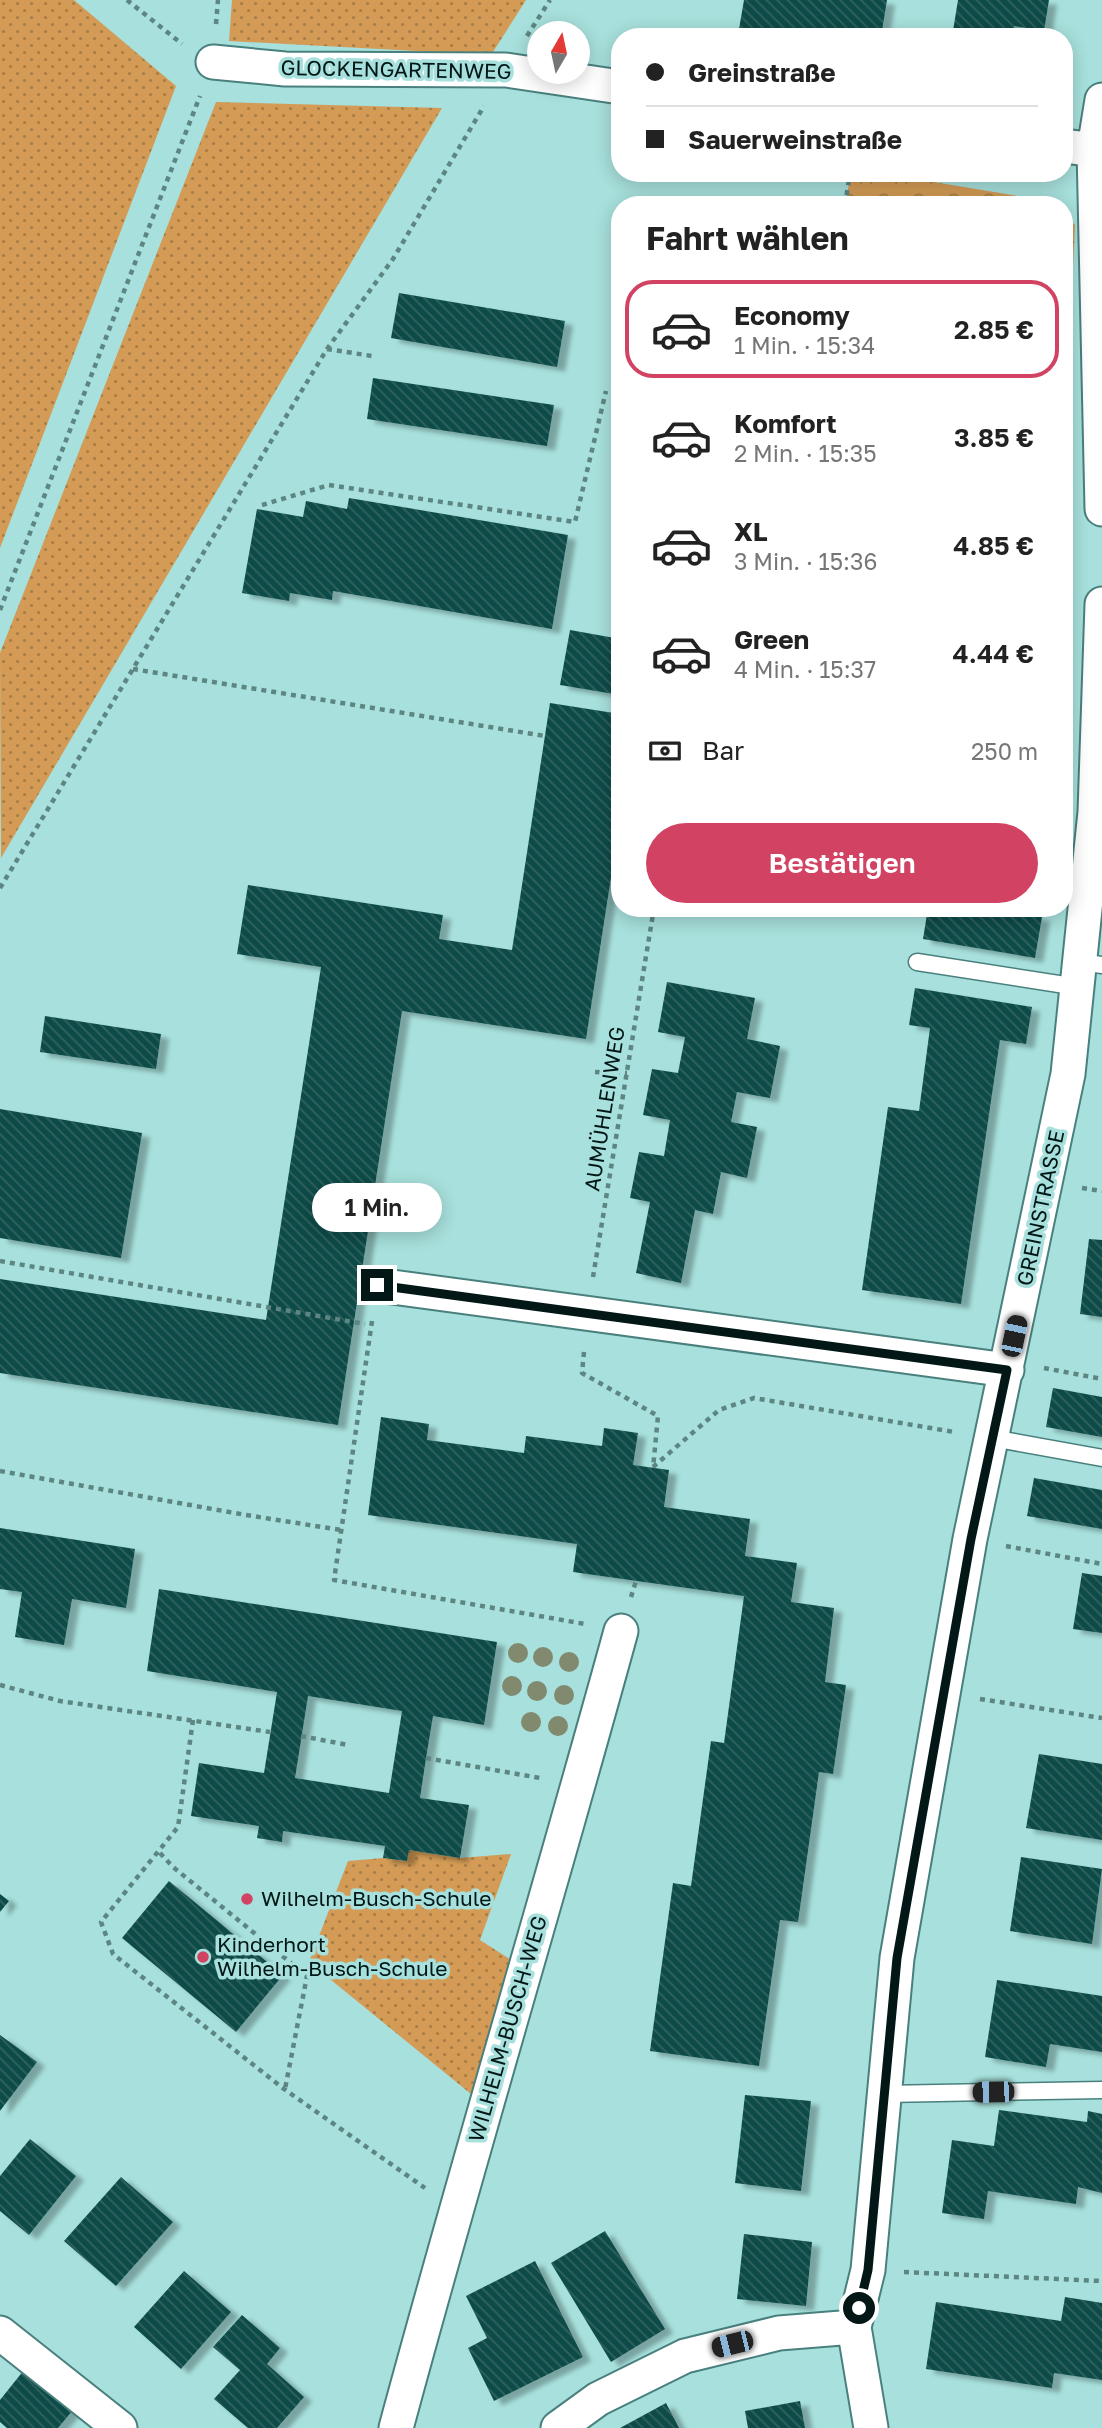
<!DOCTYPE html>
<html lang="de">
<head>
<meta charset="utf-8">
<style>
	body { margin:0; font-family:"Golos Text",sans-serif; background:#f6f6f6; color:#222; height:100vh; display:flex; flex-direction:column; font-size:26px; white-space:nowrap }
	* { box-sizing:border-box; margin:0 }
	p { font-size:23px; color:#767676 }
	.icon { flex:none; width:38px; height:38px; fill:none; stroke:currentColor; stroke-width:2; stroke-linecap:round; stroke-linejoin:round }
	.map { position:relative; flex:1; overflow:hidden }
	.side { position:absolute; left:611px; top:196px; width:462px; height:721px; display:flex; flex-direction:column; background:#fff; border-radius:28px; box-shadow:0 4px 18px #0003 }
	.side>* { flex:none }
	.guide { position:absolute; left:611px; top:28px; width:462px; height:154px; border-radius:28px; box-shadow:0 4px 18px #0003; display:grid; align-content:center; height:154px; padding:0 35px; background:#fff }
	.needle { width:46px; rotate:9deg }
	.tools { position:absolute; left:527px; top:21px; display:grid; gap:14px }
	.tools a { display:grid; place-items:center; width:63px; height:63px; border-radius:50%; background:#fff; box-shadow:0 4px 18px #0003; font-size:35px }
	.end { position:absolute; width:32px; height:32px; margin:-16px; border:9px solid #021716; background:#fff; box-shadow:0 0 0 4px #fff }
	.from { border-radius:50% }
	.bubble { position:absolute; height:49px; border-radius:24px; background:#fff; box-shadow:0 4px 18px #0003; font-size:23px; font-weight:600; line-height:49px; text-align:center }
	.car { position:absolute; width:21px; height:42px; margin:-21px -10px; border-radius:9px; box-shadow:0 0 5px 2px #0007; background:linear-gradient(#222 24%,#8ab4d8 0 40%,#222 0 76%,#8ab4d8 0 86%,#222 0) }
	.guide b { display:flex; align-items:center; gap:24px; height:66px; font-size:26px }
	.guide b+b { border-top:2px solid #e0e0e0 }
	.guide i { width:18px; height:18px; background:#222 }
	ul { padding:0; list-style:none }
	li { display:flex; align-items:center; gap:21px; height:98px; margin:0 14px 10px; padding:0 21px; border:4px solid transparent; border-radius:28px }
	li div { flex:1 }
	li b { display:block; font-size:26px }
	li em { font-style:normal; font-weight:600 }
	li.selected { border-color:#d14263 }
	li>.icon { width:63px; height:63px; stroke-width:1.5 }
	h2 { padding:0 35px; font-size:32px; line-height:84px }
	.pay { display:flex; align-items:center; gap:18px; height:77px; padding:0 35px; font-size:26px }
	.pay p { margin-inline-start:auto }
	.action { display:flex; gap:14px; margin-top:auto; padding:14px 35px }
	.action a { flex:1; height:80px; border-radius:42px; background:#d14263; color:#fff; font-size:28px; font-weight:600; line-height:80px; text-align:center }
	.map>svg:first-child { display:block }
	.grass { fill:url(#grass-dots) }
	.park { fill:url(#park-crowns) }
	.building { fill:url(#building-back-hatch); fill-rule:evenodd; filter:url(#shadow) }
	.lines { fill:none; stroke-linecap:round; stroke-linejoin:round }
	.lane-casing { stroke:#49807d; stroke-width:19 }
	.street-casing { stroke:#49807d; stroke-width:37 }
	.path { stroke:#5d8683; stroke-width:4.5; stroke-dasharray:5 5; stroke-linecap:butt }
	.lane { stroke:#fff; stroke-width:16 }
	.street { stroke:#fff; stroke-width:33 }
	.tree { fill:#81896e }
	.route { stroke:#021716; stroke-width:9 }
	.poi-dot { fill:#d14263; stroke:#a7e0dc; stroke-width:2.5 }
	.labels { text-anchor:middle; stroke-width:7; stroke-linejoin:round; paint-order:stroke }
	.street-label { font-size:21px; fill:#021716; stroke:#a7e0dc }
	.poi-label { font-size:21px; fill:#021716; stroke:#a7e0dc; text-anchor:start }
</style>
</head>
<body>
<div class="map">
<svg width="1102" height="2428" viewBox="0 0 1102 2428">
	<defs>
		<pattern id="grass-dots" width="8" height="8" patternUnits="userSpaceOnUse" patternTransform="scale(1.75)"><rect width="8" height="8" fill="#d39b55"/><path d="M2 2h.1M6 6h.1" fill="none" stroke="#a97d45" stroke-width="1.8" stroke-linecap="round"/></pattern>
		<pattern id="park-crowns" width="20" height="18" patternUnits="userSpaceOnUse" patternTransform="scale(1.75)"><rect width="20" height="18" fill="#d39b55"/><path d="M2 6a3 3 0 1 1 6 0M12 15a3 3 0 1 1 6 0" fill="none" stroke="#a97d45"/></pattern>
		<pattern id="building-back-hatch" width="6" height="6" patternUnits="userSpaceOnUse" patternTransform="scale(1.75)"><rect width="6" height="6" fill="#104c49"/><path d="M-1 5l2 2M0 0l6 6M5-1l2 2" fill="none" stroke="#31625f"/></pattern>
		<filter id="shadow"><feDropShadow dx="8" dy="4.5" stdDeviation="2" flood-color="#0004"/></filter>
	</defs>
	<rect width="100%" height="100%" fill="#a7e0dc"/>
	<!-- grass -->
	<path class="grass" d="M0 0H74L176 86 0 548Z
		M232 0H526L491 55 229 41Z
		M216 102 442 108 1 858 0 653Z
		M409 1850 460 1858 511 1854 480 1940 511 1960 471 2094 309 1962 348 1861 383 1858 406 1861Z"/>
	<!-- park -->
	<path class="park" d="M851 173H918L922 180 1054 202 1056 205H845Z
		M1064 213 1075 225 1071 307 1064 306Z"/>
	<!-- building -->
	<path class="building" d="M744 0H887L881 37H785L739 29Z
		M958 0H1049L1044 31 1014 26 1013 37H952Z
		M399 293 565 321 557 367 391 338Z
		M373 378 554 405 547 446 367 419Z
		M349 498 568 535 552 629 333 591 332 600 290 593 289 601 242 593 257 509 303 517 306 501 347 509Z
		M570 630 620 639V695L560 685Z
		M550 703 620 714V819L586 1039 402 1011 338 1425 0 1373V1279L266 1320 321 967 237 954 248 885 443 915 439 939 512 950Z
		M928 908H992L1042 917 1035 958 923 939Z
		M667 982 755 998 747 1039 780 1046 770 1098 737 1092 731 1122 757 1127 747 1178 721 1172 713 1214 695 1210 681 1283 636 1273 650 1202 630 1198 639 1152 664 1156 670 1120 643 1115 652 1069 678 1073 685 1037 658 1032Z
		M915 988 1032 1007 1026 1044 1000 1040 961 1304 862 1290 888 1107 919 1111 930 1028 909 1025Z
		M45 1016 161 1034 156 1069 40 1052Z
		M0 1109 142 1133 121 1258 0 1238Z
		M1089 1239 1102 1240V1317L1080 1314Z
		M1053 1388 1102 1397V1437L1046 1427Z
		M381 1417 429 1424 427 1440 524 1453 526 1436 602 1446 604 1428 638 1433 633 1465 669 1470 664 1507 750 1519 745 1556 797 1563 791 1602 834 1608 825 1682 846 1685 833 1774 819 1772 798 1922 780 1920 759 2066 650 2051 673 1883 691 1886 711 1741 724 1743 744 1596 573 1572 577 1544 368 1515Z
		M1034 1478 1102 1490V1529L1027 1516Z
		M0 1528 135 1549 126 1608 72 1599 64 1645 15 1637 22 1592 0 1589Z
		M1082 1573 1102 1576V1633L1073 1629Z
		M159 1589 497 1642 484 1725 433 1716 426 1758 420 1798 469 1805 460 1858 409 1850 407 1861 383 1858 385 1846 283 1831 282 1842 257 1838 259 1826 191 1816 199 1763 264 1773 277 1692 147 1671ZM308 1696 402 1711 389 1793 295 1778Z
		M1039 1754 1102 1764V1840L1026 1828Z
		M1021 1857 1102 1869 1092 1944 1010 1931Z
		M169 1881 283 1975 236 2032 122 1938Z
		M0 1894 9 1901 0 1912Z
		M997 1980 1102 1996V2052L1050 2044 1046 2067 985 2057Z
		M0 2035 37 2062 0 2111Z
		M745 2095 811 2101 801 2191 735 2183Z
		M999 2110 1087 2122 1088 2111 1102 2114V2193L1078 2187 1076 2204 988 2191 984 2219 942 2213 952 2140 994 2146Z
		M30 2139 76 2176 29 2235 0 2211V2176Z
		M121 2177 173 2222 116 2286 64 2241Z
		M605 2231 665 2329 611 2362 551 2263Z
		M744 2234 812 2242 806 2306 737 2299Z
		M535 2261 583 2357 494 2401 468 2348 487 2338 466 2296Z
		M184 2271 231 2312 181 2369 134 2327Z
		M1065 2297 1102 2303V2380L1054 2373 1052 2388 926 2369 936 2302 1061 2321Z
		M242 2315 280 2348 267 2364 304 2397 277 2428H248L214 2399 240 2370 213 2347Z
		M24 2370 73 2410 58 2428H7L0 2422V2400Z
		M800 2401 805 2428H748L745 2411Z
		M666 2403 679 2428H620Z"/>
	<g class="lines">
		<!-- lane casing -->
		<g class="lane-casing">
			<path id="lane" d="M917 962 1078 987
				M1080 962 1102 965
				M992 1438 1102 1458
				M884 2094 1102 2090"/>
		</g>
		<!-- street casing -->
		<g class="street-casing">
			<path id="street" d="M213 62 285 69 506 70 620 87
				M1102 100 1094 149 1102 509
				M1064 146 1102 151
				M377 1285 1007 1370
				M0 2333 120 2428
				M396 2428C468 2161 548 1897 621 1631
				M558 2428 598 2399 685 2356 779 2333 854 2327
				M871 2428 854 2327 868 2270 897 1958 970 1539 1068 1074 1095 812 1102 604"/>
		</g>
		<!-- path -->
		<path class="path" d="M127 0 182 44
			M216 24 218 0
			M527 36 550 0
			M845 205 850 173
			M327 349 372 356
			M262 505 329 485 575 522 606 391
			M0 610 200 96
			M133 669 545 736
			M0 888 327 349 393 259 484 106
			M595 1072 627 1073
			M1082 1188 1102 1191
			M0 1261 365 1324
			M593 1277 654 908
			M372 1321 334 1580 585 1624
			M584 1352 582 1373 658 1416 653 1468
			M1044 1368 1102 1379
			M653 1467 719 1410 754 1398 954 1432
			M0 1471 246 1515 341 1530
			M1006 1546 1102 1564
			M631 1597 636 1581
			M0 1685 60 1701 270 1732
			M980 1699 1102 1718
			M193 1720 178 1827 101 1922 113 1954 284 2089 425 2188
			M301 1736 348 1745
			M426 1758 540 1778
			M160 1853 173 1867 307 1976 285 2089
			M904 2272 1102 2281"/>
		<!-- lane -->
		<use href="#lane" class="lane"/>
		<!-- street -->
		<use href="#street" class="street"/>
	</g>
	<!-- trees -->
	<g class="tree">
		<circle cx="518" cy="1653" r="10"/>
		<circle cx="543" cy="1657" r="10"/>
		<circle cx="569" cy="1662" r="10"/>
		<circle cx="512" cy="1686" r="10"/>
		<circle cx="537" cy="1691" r="10"/>
		<circle cx="564" cy="1695" r="10"/>
		<circle cx="531" cy="1722" r="10"/>
		<circle cx="558" cy="1726" r="10"/>
	</g>
	<g class="lines">
		<!-- route -->
		<path class="route" d="M377 1285 1007 1370 971 1539 897 1958 868 2270 859 2308"/>
	</g>
	<!-- markers -->
	<g class="poi-dot">
		<circle cx="247" cy="1899" r="7"/>
		<circle cx="203" cy="1957" r="7"/>
	</g>
	<g class="labels">
		<!-- street labels -->
		<g class="street-label">
			<text transform="translate(396 70) rotate(1)" y="7">GLOCKENGARTENWEG</text>
			<text transform="translate(605 1109) rotate(-81)" y="7">AUMÜHLENWEG</text>
			<text transform="translate(1041 1208) rotate(-78)" y="7">GREINSTRASSE</text>
			<text transform="translate(508 2029) rotate(-74)" y="7">WILHELM-BUSCH-WEG</text>
		</g>
		<!-- poi labels -->
		<g class="poi-label">
			<text x="261" y="1906">Wilhelm-Busch-Schule</text>
			<text x="217" y="1952">Kinderhort<tspan x="217" dy="24">Wilhelm-Busch-Schule</tspan></text>
		</g>
	</g>
</svg>
<div class="tools">
<a><svg class="needle" viewBox="-14 -14 28 28"><path d="M0-13l5 13h-10z" fill="#e53935"/><path d="M0 13l5-13h-10z" fill="#767676"/></svg></a>
</div>
<i class="end from" style="left:859px;top:2308px"></i>
<i class="end" style="left:377px;top:1285px"></i>
<div class="bubble" style="left:312px;top:1183px;width:130px">1 Min.</div>
<i class="car" style="left:1014px;top:1336px;rotate:12deg"></i>
<i class="car" style="left:993px;top:2092px;rotate:269deg"></i>
<i class="car" style="left:732px;top:2344px;rotate:256deg"></i>
<div class="guide">
<b><i class="from"></i>Greinstraße</b>
<b><i></i>Sauerweinstraße</b>
</div>
<section class="side">
<h2>Fahrt wählen</h2>
<ul>
<li class="selected"><svg class="icon" aria-label="car" viewBox="0 0 24 24"><path d="M5 17H2v-5l4-1 3-4h7l3 4 3 1v5h-3M9 17h6M6 11h13"/><circle cx="7" cy="17" r="2"/><circle cx="17" cy="17" r="2"/></svg><div><b>Economy</b><p>1 Min. · 15:34</p></div><em>2.85 €</em></li>
<li><svg class="icon" aria-label="car" viewBox="0 0 24 24"><path d="M5 17H2v-5l4-1 3-4h7l3 4 3 1v5h-3M9 17h6M6 11h13"/><circle cx="7" cy="17" r="2"/><circle cx="17" cy="17" r="2"/></svg><div><b>Komfort</b><p>2 Min. · 15:35</p></div><em>3.85 €</em></li>
<li><svg class="icon" aria-label="car" viewBox="0 0 24 24"><path d="M5 17H2v-5l4-1 3-4h7l3 4 3 1v5h-3M9 17h6M6 11h13"/><circle cx="7" cy="17" r="2"/><circle cx="17" cy="17" r="2"/></svg><div><b>XL</b><p>3 Min. · 15:36</p></div><em>4.85 €</em></li>
<li><svg class="icon" aria-label="car" viewBox="0 0 24 24"><path d="M5 17H2v-5l4-1 3-4h7l3 4 3 1v5h-3M9 17h6M6 11h13"/><circle cx="7" cy="17" r="2"/><circle cx="17" cy="17" r="2"/></svg><div><b>Green</b><p>4 Min. · 15:37</p></div><em>4.44 €</em></li>
</ul>
<div class="pay"><svg class="icon" aria-label="cash" viewBox="0 0 24 24"><path d="M3 7h18v10H3z"/><circle cx="12" cy="12" r="2"/></svg>Bar<p>250 m</p></div>
<div class="action"><a>Bestätigen</a></div>
</section>
</div>
</body>
</html>
